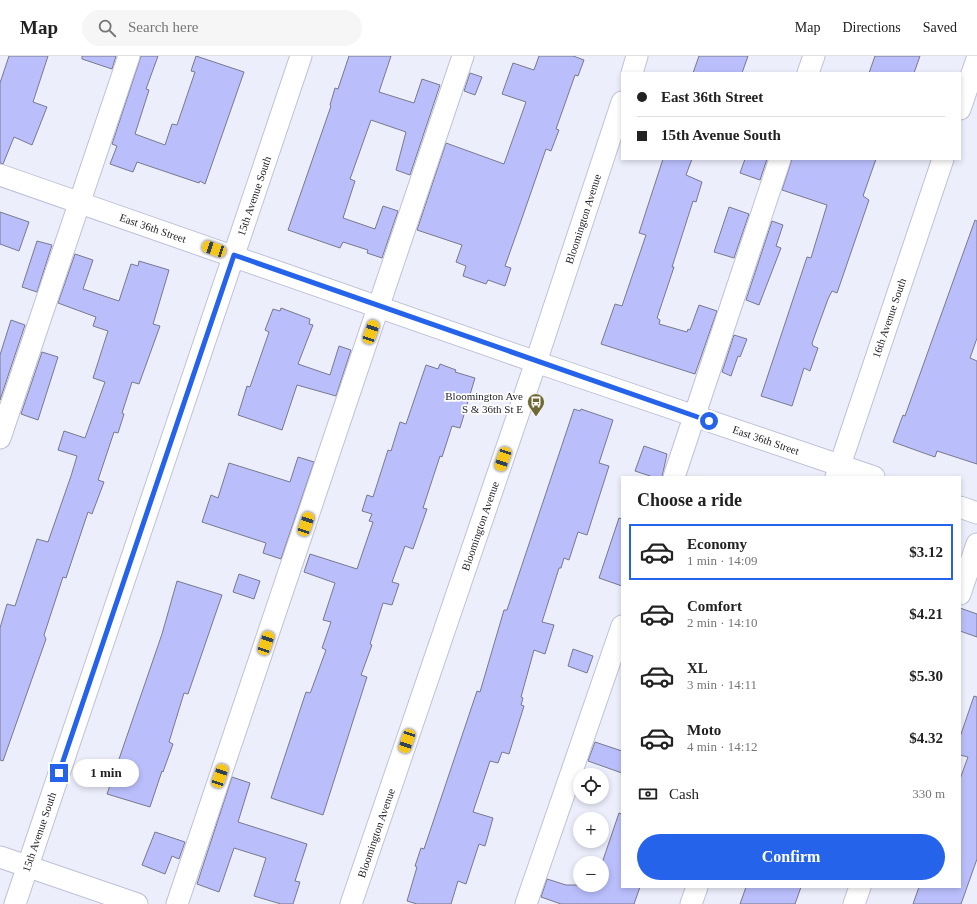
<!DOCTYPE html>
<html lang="en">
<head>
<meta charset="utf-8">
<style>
	body { margin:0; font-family:"Times New Roman",serif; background:#f6f6f6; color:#222; height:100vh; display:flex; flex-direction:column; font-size:15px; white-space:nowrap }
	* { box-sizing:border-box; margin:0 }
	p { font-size:13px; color:#767676 }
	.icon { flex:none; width:22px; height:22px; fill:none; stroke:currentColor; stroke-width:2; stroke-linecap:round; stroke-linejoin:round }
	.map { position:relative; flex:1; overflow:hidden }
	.drawer { position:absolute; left:621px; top:420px; width:340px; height:412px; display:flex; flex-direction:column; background:#fff; border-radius:0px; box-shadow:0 2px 6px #0003 }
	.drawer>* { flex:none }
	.guide { position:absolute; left:621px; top:16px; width:340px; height:88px; border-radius:0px; box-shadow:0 2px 6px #0003; display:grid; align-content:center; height:88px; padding:0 16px; background:#fff }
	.fabs { position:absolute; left:573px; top:712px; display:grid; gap:8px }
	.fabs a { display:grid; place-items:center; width:36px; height:36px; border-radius:50%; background:#fff; box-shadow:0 2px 6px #0003; font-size:20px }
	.end { position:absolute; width:18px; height:18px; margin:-9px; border:5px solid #2563eb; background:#fff; box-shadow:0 0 0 2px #fff }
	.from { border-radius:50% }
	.bubble { position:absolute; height:28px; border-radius:14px; background:#fff; box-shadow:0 2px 6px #0003; font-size:13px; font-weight:800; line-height:28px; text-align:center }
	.car { position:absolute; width:12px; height:24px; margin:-12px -6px; border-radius:5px; box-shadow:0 0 3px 1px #0007; background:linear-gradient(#f5c518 24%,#345 0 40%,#f5c518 0 76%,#345 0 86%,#f5c518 0) }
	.guide b { display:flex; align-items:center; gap:14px; height:38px; font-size:15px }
	.guide b+b { border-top:1px solid #e0e0e0 }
	.guide i { width:10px; height:10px; background:#222 }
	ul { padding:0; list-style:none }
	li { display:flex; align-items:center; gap:12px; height:56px; margin:0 8px 6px; padding:0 8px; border:2px solid transparent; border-radius:0px }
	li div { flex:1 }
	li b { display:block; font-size:15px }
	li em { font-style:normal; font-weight:800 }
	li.active { border-color:#2563eb }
	li>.icon { width:36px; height:36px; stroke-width:1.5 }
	h2 { padding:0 16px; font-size:18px; line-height:48px }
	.pay { display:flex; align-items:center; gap:10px; height:44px; padding:0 16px; font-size:15px }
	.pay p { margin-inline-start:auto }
	.action { display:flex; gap:8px; margin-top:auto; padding:8px 16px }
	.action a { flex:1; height:46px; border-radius:24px; background:#2563eb; color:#fff; font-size:16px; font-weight:800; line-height:46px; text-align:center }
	header { display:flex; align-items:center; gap:24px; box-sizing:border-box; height:56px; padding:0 20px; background:#fff; border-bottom:1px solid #e0e0e0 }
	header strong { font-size:19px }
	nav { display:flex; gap:22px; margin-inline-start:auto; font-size:14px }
	.search { width:280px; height:36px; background:#f6f6f6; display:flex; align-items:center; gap:10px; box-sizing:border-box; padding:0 14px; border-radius:22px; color:#767676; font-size:15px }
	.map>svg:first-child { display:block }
	.building { fill:#babffc; stroke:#77798d }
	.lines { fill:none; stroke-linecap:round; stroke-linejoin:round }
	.minor-casing { stroke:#bfc1d7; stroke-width:23 }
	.minor { stroke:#fff; stroke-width:21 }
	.route { stroke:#2563eb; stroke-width:5 }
	.labels { text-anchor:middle; stroke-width:3.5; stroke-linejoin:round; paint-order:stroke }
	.street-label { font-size:11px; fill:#1e1e26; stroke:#fff }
	.poi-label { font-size:11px; fill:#1e1e26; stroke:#fff; text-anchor:end }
</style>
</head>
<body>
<header>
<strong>Map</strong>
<div class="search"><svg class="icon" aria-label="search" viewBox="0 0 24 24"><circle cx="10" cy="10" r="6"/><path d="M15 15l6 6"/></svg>Search here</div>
<nav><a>Map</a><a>Directions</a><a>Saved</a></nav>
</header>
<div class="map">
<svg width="977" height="848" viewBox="0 0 977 848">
	<rect width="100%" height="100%" fill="#edeefc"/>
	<!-- building -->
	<path class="building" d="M9 0H48L33 46 47 51 32 89 14 81 3 108 0 107V27Z
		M82 0H116L112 13 82 3Z
		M141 0H158L146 33 149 34 135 78 165 89 172 68 177 69 195 16 191 15 196 0 244 16 205 128 200 125 199 127 137 106 133 116 110 108 117 90 112 88Z
		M349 0H391L379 36 414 47 422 23 440 29 410 119 396 114 406 76 371 64 350 123 355 125 343 162 375 173 383 150 398 155 382 202 367 197 368 194 343 186 340 192 288 174 331 50 330 49 335 32 338 33Z
		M539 0H573L584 4 578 20 575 19 556 73 559 74 551 95 546 93 521 165 505 210 511 212 505 230 488 224 486 228 463 220 466 210 456 206 462 189 417 174 446 87 504 108 526 46 502 38 513 7 534 14Z
		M699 0H748L742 17H693Z
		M875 0H920L914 17H869Z
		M470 17 482 21 475 39 464 35Z
		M663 103H692L686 119 702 126 696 146 693 145 672 211H674L657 262 660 264 659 268 687 276 688 273 690 274 699 249 717 255 695 318 601 288 615 248 622 250 646 179 639 177Z
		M745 103H767L760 124 740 117Z
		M792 103H876L863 140 869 144 837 237 832 235 828 243 812 287 813 290 818 292 810 315 804 312 792 350 761 340 807 201 811 202 827 149 782 134Z
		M729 151 749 158 734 202 714 196Z
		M0 156 29 166 19 195 0 188Z
		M975 164 977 165V282L970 302 977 305V408L937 395 935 401 893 386 903 359 905 360Z
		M772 165 783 169 776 190 781 192 759 249 746 244Z
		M37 185 52 189 37 236 22 231Z
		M75 198 93 204 83 233 119 245 131 208 138 210 139 205 169 214 153 268 160 270 139 328 132 326 122 357 124 358 118 377 114 376 98 424 104 426 92 458 88 456 66 522 63 521 44 579 46 583 3 705 0 704V572L7 548 15 550 37 483 48 486 71 420 77 400 58 394 64 375 85 382 105 326 93 322 108 275 93 270 96 261 58 247Z
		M281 252 310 263 309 268 313 269 298 308 330 319 339 290 351 294 336 340 297 329 282 374 238 359 247 330 250 331 269 276 265 274 273 253 280 255Z
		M11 264 25 269 0 344V299Z
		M734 279 747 283 740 301 738 300 731 320 722 316Z
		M42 296 58 301 38 364 21 358Z
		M440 308 456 314 455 316 475 322 460 372 452 370 442 401 440 400 423 452 427 453 413 493 405 490 392 526 399 528 392 549 383 547 370 588 372 589 361 619 367 621 323 759 271 742 306 636 310 637 311 635 326 594 322 592 331 566 323 564 335 527 304 516 310 498 357 513 373 466 369 465 372 458 362 455 367 439 373 441 388 394 391 395 400 366 406 368 426 309 438 313Z
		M574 353 580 355 581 353 613 364 599 407 609 410 587 479 578 476 569 504 564 502 561 512H559L542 566 554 569 545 598 534 594 521 641 523 642 521 649 524 650 509 698 502 696 498 707 490 705 473 756 493 762 485 790 479 788 466 828 458 825 451 848H417L407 845 417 811 415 810 421 792 424 793 477 635 480 636 504 554H507Z
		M644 390 667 398 662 421H653L635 415Z
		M298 401 314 406 281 503 263 497 266 487 202 466 211 439 218 442 229 407 290 426Z
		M619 462 622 463V530L599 522Z
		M239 518 260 525 254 543 233 536Z
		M177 525 222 539 188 638 184 637 169 686 173 688 163 716 162 715 150 751 107 738 162 578Z
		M960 552 977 558V581L960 575Z
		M573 593 593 600 587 617 568 610Z
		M974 640 977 641V803L961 848H913L919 831H960V723L968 701 960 699V681Z
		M595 686 622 695V717L588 705Z
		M232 721 250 727 238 766 307 788 295 825 300 826 293 848H281L254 840 266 802 234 792 219 836 197 828Z
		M619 757 622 758V831H640L634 848H561L541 841 547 823 566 829H602V807Z
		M155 776 185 786 179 803 172 800 165 818 142 809Z
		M746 831H801L795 848H740Z"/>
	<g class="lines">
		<!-- minor casing -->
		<g class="minor-casing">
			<path id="minor" d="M632 17 637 0
				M808 17 814 0
				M960 53 977 3
				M0 119 536 306 874 421
				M0 382 129 0
				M674 421 780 103
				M836 421 943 103
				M960 451 977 457
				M960 538 977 488
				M0 801 137 848
				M15 848 301 0
				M177 848 463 0
				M351 848 536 306 622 46
				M526 848 622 570
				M691 848 697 831
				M854 848 860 831"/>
		</g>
		<!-- minor -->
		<use href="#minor" class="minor"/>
	</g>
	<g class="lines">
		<!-- route -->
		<path class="route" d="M59 717 234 199 709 365"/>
	</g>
	<!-- icons -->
	<defs>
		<g id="bus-pin" transform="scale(0.9)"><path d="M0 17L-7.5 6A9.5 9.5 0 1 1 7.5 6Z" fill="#6f6734" stroke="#fff"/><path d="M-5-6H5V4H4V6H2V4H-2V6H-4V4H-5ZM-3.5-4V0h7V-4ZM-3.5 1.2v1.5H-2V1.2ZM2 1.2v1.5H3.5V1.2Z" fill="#fff"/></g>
	</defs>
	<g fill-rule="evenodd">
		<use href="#bus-pin" x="536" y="346"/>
	</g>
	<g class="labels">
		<!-- street labels -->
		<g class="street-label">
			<text transform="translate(254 140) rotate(-71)" y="4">15th Avenue South</text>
			<text transform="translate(583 163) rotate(-72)" y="4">Bloomington Avenue</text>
			<text transform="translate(153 172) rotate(19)" y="4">East 36th Street</text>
			<text transform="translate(889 262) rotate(-71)" y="4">16th Avenue South</text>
			<text transform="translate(766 384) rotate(19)" y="4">East 36th Street</text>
			<text transform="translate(480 470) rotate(-71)" y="4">Bloomington Avenue</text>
			<text transform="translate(39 776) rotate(-71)" y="4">15th Avenue South</text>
			<text transform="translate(376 777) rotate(-71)" y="4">Bloomington Avenue</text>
		</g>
		<!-- poi labels -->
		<g class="poi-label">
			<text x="523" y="344">Bloomington Ave<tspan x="523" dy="13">S &amp; 36th St E</tspan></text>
		</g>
	</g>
</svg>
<div class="fabs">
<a><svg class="icon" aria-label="locate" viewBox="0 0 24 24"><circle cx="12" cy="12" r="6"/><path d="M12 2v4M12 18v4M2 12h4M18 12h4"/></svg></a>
<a>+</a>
<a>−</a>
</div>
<i class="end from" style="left:709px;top:365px"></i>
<i class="end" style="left:59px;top:717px"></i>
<div class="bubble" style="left:73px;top:703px;width:66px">1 min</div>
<i class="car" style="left:214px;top:193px;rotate:289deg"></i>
<i class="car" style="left:371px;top:276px;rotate:19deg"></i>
<i class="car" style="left:503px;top:403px;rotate:199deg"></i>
<i class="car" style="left:306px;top:468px;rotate:19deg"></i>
<i class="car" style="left:266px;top:587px;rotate:19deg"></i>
<i class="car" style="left:407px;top:685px;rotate:199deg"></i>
<i class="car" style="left:220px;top:720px;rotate:19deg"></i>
<div class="guide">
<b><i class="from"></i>East 36th Street</b>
<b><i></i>15th Avenue South</b>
</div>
<section class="drawer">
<h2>Choose a ride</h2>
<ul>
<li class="active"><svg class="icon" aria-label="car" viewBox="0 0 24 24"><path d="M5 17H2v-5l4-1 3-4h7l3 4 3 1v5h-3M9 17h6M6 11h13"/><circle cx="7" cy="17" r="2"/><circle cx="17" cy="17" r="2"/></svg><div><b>Economy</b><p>1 min · 14:09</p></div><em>$3.12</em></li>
<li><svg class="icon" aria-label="car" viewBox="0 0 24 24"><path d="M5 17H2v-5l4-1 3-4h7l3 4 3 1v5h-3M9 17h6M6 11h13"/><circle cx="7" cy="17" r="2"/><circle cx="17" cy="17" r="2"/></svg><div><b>Comfort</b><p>2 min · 14:10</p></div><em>$4.21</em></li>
<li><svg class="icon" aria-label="car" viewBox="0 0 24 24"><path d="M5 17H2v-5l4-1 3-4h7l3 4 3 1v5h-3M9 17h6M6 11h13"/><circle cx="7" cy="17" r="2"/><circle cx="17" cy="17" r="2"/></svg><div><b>XL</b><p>3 min · 14:11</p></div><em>$5.30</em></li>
<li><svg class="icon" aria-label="car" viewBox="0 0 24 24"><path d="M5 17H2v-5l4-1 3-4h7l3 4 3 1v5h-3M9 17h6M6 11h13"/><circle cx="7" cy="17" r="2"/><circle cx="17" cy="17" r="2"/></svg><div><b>Moto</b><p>4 min · 14:12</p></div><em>$4.32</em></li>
</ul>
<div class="pay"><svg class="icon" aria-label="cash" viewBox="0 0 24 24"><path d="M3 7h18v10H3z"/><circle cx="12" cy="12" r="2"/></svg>Cash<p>330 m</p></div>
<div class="action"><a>Confirm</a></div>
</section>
</div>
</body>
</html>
